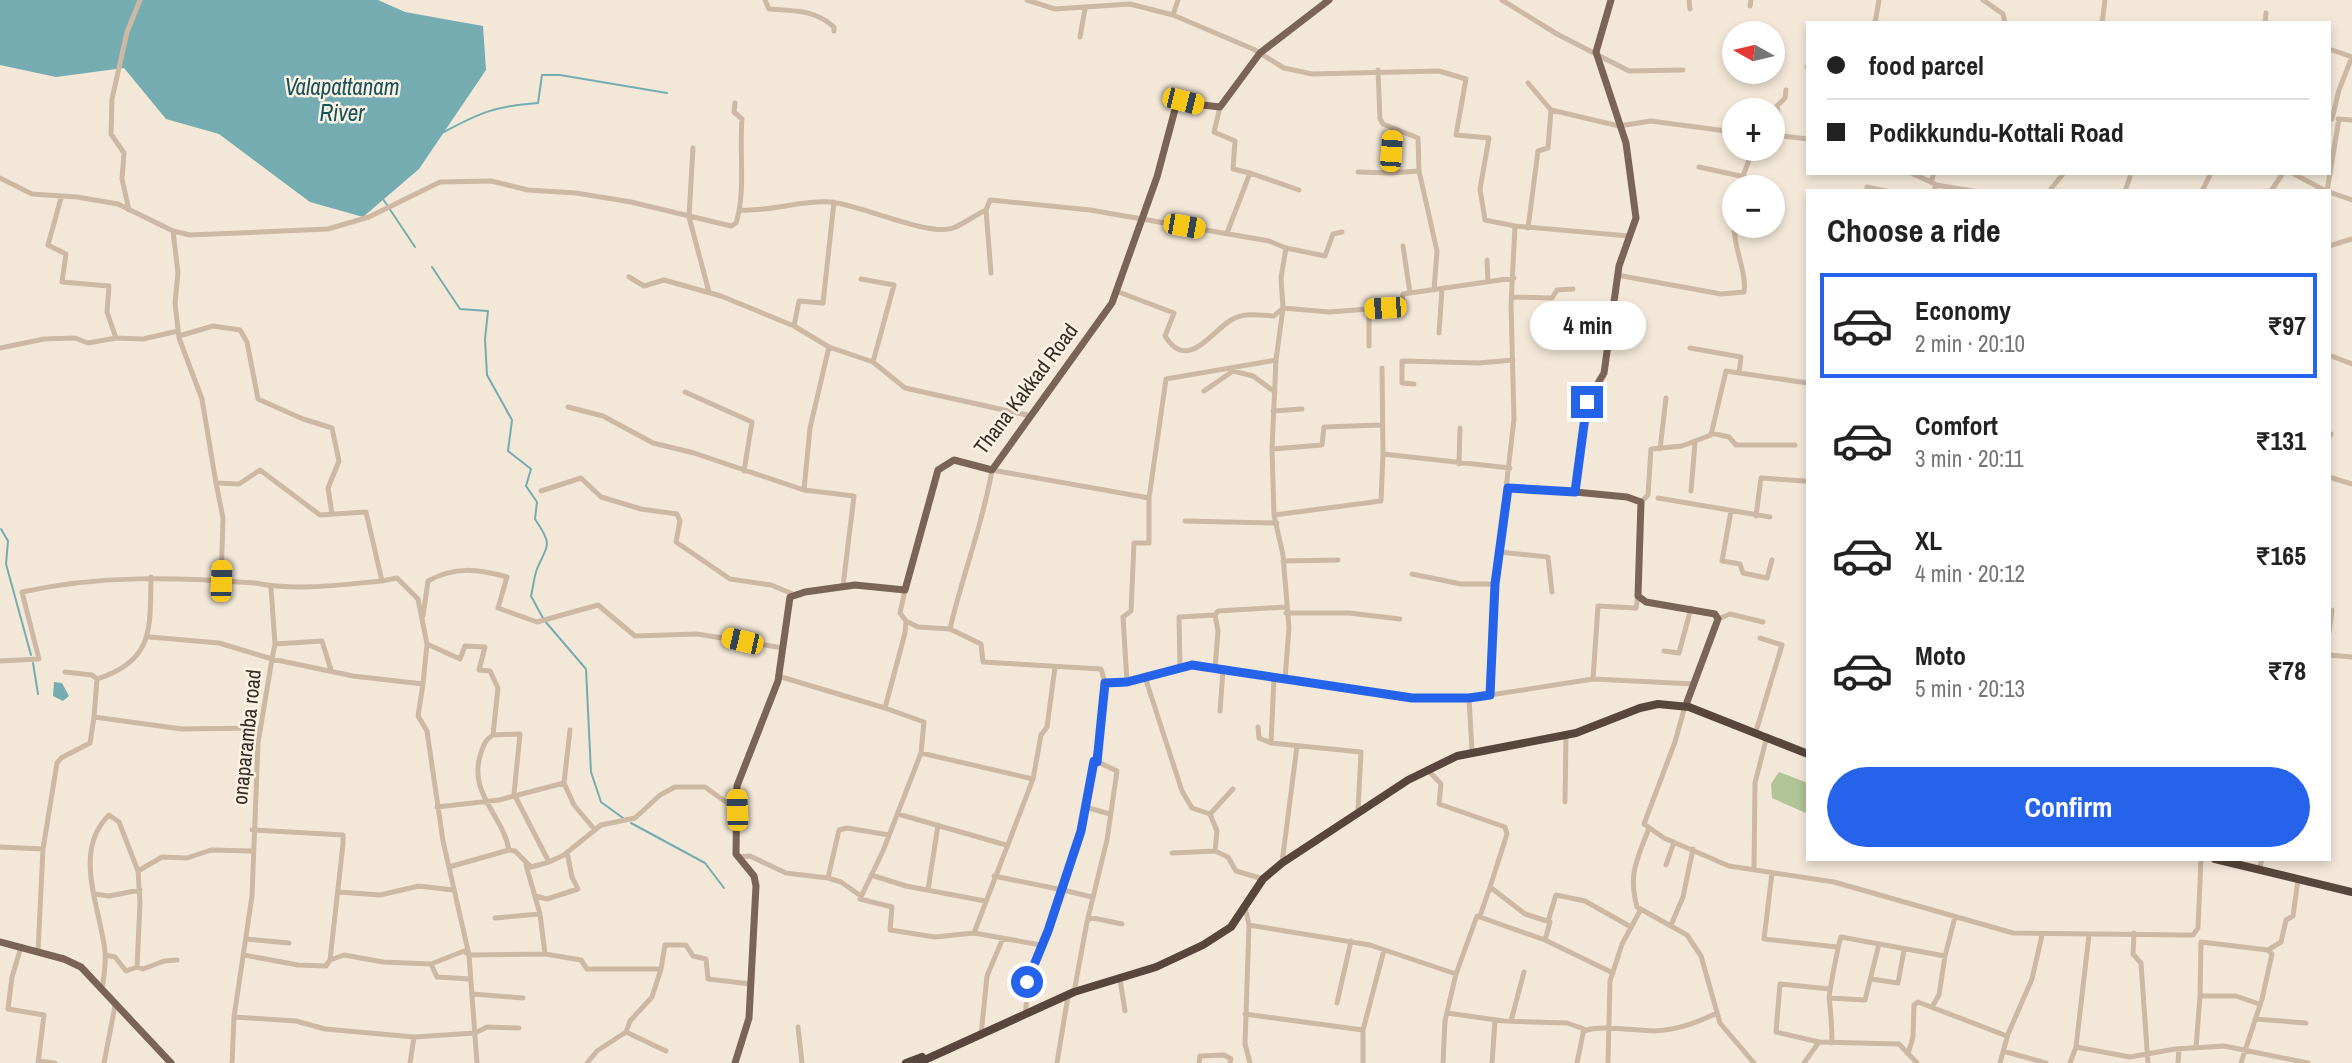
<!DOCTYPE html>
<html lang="en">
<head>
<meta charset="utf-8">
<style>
	body { margin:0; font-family:"Archivo Narrow",sans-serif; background:#f2f2f2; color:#222; height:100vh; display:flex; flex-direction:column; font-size:26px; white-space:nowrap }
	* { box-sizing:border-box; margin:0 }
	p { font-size:23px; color:#767676 }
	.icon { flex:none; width:38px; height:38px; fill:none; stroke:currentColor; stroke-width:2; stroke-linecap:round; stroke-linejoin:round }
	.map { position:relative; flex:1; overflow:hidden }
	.sheet { position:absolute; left:1806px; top:189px; width:525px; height:672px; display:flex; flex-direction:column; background:#fff; border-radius:0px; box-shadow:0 4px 10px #0003 }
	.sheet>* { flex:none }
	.guide { position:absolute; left:1806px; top:21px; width:525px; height:154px; border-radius:0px; box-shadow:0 4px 10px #0003; display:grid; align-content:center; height:154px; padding:0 21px; background:#fff }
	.needle { width:46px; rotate:278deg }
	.fabs { position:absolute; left:1722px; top:21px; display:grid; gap:14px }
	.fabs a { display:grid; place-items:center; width:63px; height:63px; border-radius:50%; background:#fff; box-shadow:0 4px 10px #0003; font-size:35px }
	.end { position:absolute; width:32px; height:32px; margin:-16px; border:9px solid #2563eb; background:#fff; box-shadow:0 0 0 4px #fff }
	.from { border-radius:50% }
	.bubble { position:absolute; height:49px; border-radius:24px; background:#fff; box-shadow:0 4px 10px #0003; font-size:23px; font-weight:800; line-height:49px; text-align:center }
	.car { position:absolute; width:21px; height:42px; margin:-21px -10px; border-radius:9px; box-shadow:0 0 5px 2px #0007; background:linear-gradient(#f5c518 24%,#345 0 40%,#f5c518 0 76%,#345 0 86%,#f5c518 0) }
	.guide b { display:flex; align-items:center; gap:24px; height:66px; font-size:26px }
	.guide b+b { border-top:2px solid #e0e0e0 }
	.guide i { width:18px; height:18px; background:#222 }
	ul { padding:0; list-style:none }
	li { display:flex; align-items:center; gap:21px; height:105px; margin:0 14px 10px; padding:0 7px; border:4px solid transparent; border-radius:0px }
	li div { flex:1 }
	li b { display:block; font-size:26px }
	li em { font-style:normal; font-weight:800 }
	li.on { border-color:#2563eb }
	li>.icon { width:63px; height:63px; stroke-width:1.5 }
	h2 { padding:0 21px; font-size:32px; line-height:84px }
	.action { display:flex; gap:14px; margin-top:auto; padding:14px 21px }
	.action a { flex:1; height:80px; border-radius:42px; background:#2563eb; color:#fff; font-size:28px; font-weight:800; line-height:80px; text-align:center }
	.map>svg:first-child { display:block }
	.green { fill:#b1c397 }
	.water { fill:#74acb2 }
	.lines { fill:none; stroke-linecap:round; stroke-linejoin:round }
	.stream { stroke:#74acb2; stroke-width:2 }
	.minor { stroke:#ccb8a3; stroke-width:5 }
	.major { stroke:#7a6455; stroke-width:7 }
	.highway { stroke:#58463c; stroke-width:8 }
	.route { stroke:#2563eb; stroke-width:9 }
	.labels { text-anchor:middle; stroke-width:5; stroke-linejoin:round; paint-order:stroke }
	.street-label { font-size:21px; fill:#362c26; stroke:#fbf2e4 }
	.water-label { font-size:23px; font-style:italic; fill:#18525b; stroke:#fbf2e4 }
</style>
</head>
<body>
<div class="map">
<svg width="2352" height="1063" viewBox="0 0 2352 1063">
	<rect width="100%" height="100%" fill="#f3e8d8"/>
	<!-- green -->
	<path class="green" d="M1779 772 1808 783V814L1772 798 1771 784Z"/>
	<!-- water -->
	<path class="water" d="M0 0H378L405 12 483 26 486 70 419 169 363 217 310 202 219 134 166 119 124 68 56 77 0 65Z
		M54 682 62 683 69 696 63 701 53 696Z"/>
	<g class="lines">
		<!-- stream -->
		<path class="stream" d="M444 132C481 112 496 106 538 103L542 75H560L667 93
			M383 199 415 247
			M432 267 460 309 488 311 485 339 487 375 512 420 508 451 531 469 526 486 537 502 535 519C553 546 548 543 537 569 534 577 533 588 531 596L544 620 586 669 591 772 601 802 623 818
			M1 529 8 541 6 564 31 655
			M33 663 38 694
			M631 823 705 863 724 888"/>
		<!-- minor -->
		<path class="minor" d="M765 0 769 9C793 11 814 9 834 27V31
			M1027 0 1055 9 1130 4 1173 15 1253 49 1284 68 1312 74 1439 71 1466 79 1456 135 1489 138 1480 189 1485 220 1515 226
			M1502 0 1557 34 1629 71 1683 70
			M1689 0 1690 9
			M1983 0 2003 14 2005 23
			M1750 6 1751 0
			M1173 15 1178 0
			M1875 23 1879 0
			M2102 23 2105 0
			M2265 23 2266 13
			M1080 37 1085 9
			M2329 49 2352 57
			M1807 67H1808
			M1378 70 1380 119 1383 124 1393 128 1390 173 1419 171 1437 251 1434 290
			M1528 83 1551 110 1548 148 1538 151 1528 228
			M1220 107 1214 132 1235 141 1233 169 1250 173 1227 233
			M1551 110 1619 126 1651 121 1734 132
			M2332 119 2339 90 2352 57
			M2338 119 2352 120
			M1393 128 1418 138 1419 171
			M1773 135 1808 139
			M1774 135 1779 118 1777 106 1785 98 1786 90
			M693 148 689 217 709 292
			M1699 167 1745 177
			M1358 172 1390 173
			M1250 173 1299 190
			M1911 173 1931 182
			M2292 173 2326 191
			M0 178 32 194 77 197 118 204 173 231 190 235 328 229 369 217 440 182 491 181 528 190 576 193 631 202 731 226 736 223C746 191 739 153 742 119L734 112 735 103
			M1936 185 1973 191
			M1739 187 1753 149
			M1867 187 1886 191
			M1934 191 1936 185 1931 182 1934 173
			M2049 191 2064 173
			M2125 191 2130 177
			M2202 191 2211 173
			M2271 191 2283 173
			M2327 191 2339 119
			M2329 192 2352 200
			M61 198 48 245 66 254 62 282 109 286 107 312 116 338 143 339 178 331
			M834 202 823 303 799 301 794 326 829 347 810 428 804 490 854 496 843 586
			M129 210 122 179 124 153 111 134 112 99 127 32 140 0
			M740 210C771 212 800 200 831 202 861 205 929 237 953 228 964 224 975 215 986 210
			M173 231 178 273 175 303 179 338 202 399 216 483 239 484 260 470 320 515 366 512 382 581 397 578 418 599 427 644 460 659 465 646 485 647 479 670 490 671 498 688 493 735 520 734 514 794 549 862 564 855 601 825 635 818 660 795 675 787H705L737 810
			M1403 246 1410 293
			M2329 246 2352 239
			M1286 248 1325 256 1333 234 1342 232
			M1487 260 1488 282
			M991 273 986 210 990 200 1090 210 1269 241 1286 248 1281 278 1283 308 1276 360 1272 449 1274 515 1283 555 1289 628 1285 679
			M1617 275 1721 294 1744 292C1747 273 1734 249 1734 226
			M629 277 644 286 664 280 721 296 794 326
			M861 279 894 285 873 362
			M1116 291 1174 313 1165 336C1187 372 1210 333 1231 320 1244 312 1260 315 1274 316L1283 308 1329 312 1369 309
			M1512 297 1552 298 1557 290 1573 289
			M1439 333 1442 289
			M179 336 213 326 240 330 247 342 258 399 303 419 332 428 339 461 328 488 332 514
			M1369 346V309L1401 307 1403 294 1514 278
			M829 347 873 362 905 388 1031 416
			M0 348 44 339 75 338 88 343 116 338
			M1690 348 1741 357 1739 373
			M2329 355 2352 364
			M1382 368 1383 454 1510 468
			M1414 384 1402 383V361L1479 363 1513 360
			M1204 391 1233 371 1253 376 1275 392
			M685 392 752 422 744 471
			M568 407 603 416 653 443 694 453 804 490
			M1273 411 1302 409
			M1711 433 1729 437 1736 445H1795
			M2329 438 2331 434
			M1272 449 1322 445 1324 427 1381 425
			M1660 449 1666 398
			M1459 464 1460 428
			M2329 477 2352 484
			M216 483 223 518 221 581
			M1508 488 1575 492
			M541 491 581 478 601 497 641 509 677 514 680 521 676 542 730 579 771 585 793 594
			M1691 491 1695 443
			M1658 498 1770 517
			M1641 502 1648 495 1651 449 1682 446 1711 435 1726 371 1808 383
			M1731 511 1722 561 1740 564 1743 573 1767 578 1772 560
			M1274 515 1381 501 1383 454
			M1756 516 1761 478 1805 481
			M1185 521 1277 523
			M1499 552 1548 557 1552 592
			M1283 561 1338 560
			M1412 574 1461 584H1495
			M905 590 900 613 906 621 905 633 885 708 924 722 921 753 883 851 860 899 892 907 890 930 935 937 974 933 1041 945C1033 973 1025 984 1026 1015
			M1286 613H1349L1400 619
			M1215 615 1218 611 1286 607
			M423 616 428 581C455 566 478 569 507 577L498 608 537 622 598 605 635 636 697 634 783 648
			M1718 619 1730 614 1763 622
			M906 621 918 627 950 629 981 644 983 662 1101 669 1105 683H1124L1192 665 1412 698H1469
			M950 629C962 576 983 524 992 470L1149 498
			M2329 633 2332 610
			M150 637 219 643 272 659 275 644 271 588
			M275 644 322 641 331 670
			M1664 651 1679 653 1691 608
			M2329 655 2352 657
			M0 661 39 659 22 592C99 575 177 577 255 583 297 591 339 585 382 581
			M1180 667 1179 617 1215 615 1218 631 1215 669
			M65 672 92 675 97 679 94 717 182 729 261 728
			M778 676 885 708
			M1145 677 1182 791 1192 808 1210 814 1217 831 1215 851
			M1274 678 1271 743 1361 752 1358 811
			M97 679C154 661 150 629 151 577
			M1593 679 1598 606 1636 608 1638 596
			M1127 682 1123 617 1131 611 1134 543H1149V498L1166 379 1276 360
			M423 684 427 644
			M1490 695 1593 679 1694 684
			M1685 706 1675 742 1644 824 1664 838 1729 866 1834 882 2013 933 2182 935H2193L2198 928 2201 859
			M1220 711 1223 670
			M1258 727 1259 738 1271 743
			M1757 728 1782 645 1760 638
			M493 735C485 740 484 744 481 753 467 793 503 815 509 850
			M1472 751 1469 698 1490 695 1495 584 1514 419 1511 305 1515 226 1629 236
			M921 753 1033 779
			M1427 769 1441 784 1439 804 1505 827 1507 834 1490 887
			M564 783 570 730
			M1565 802 1566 735
			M437 807 499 800 564 783 574 805 595 830
			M1085 807 1110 814
			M898 814 1006 845
			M1210 814 1233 789
			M1649 828C1637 860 1628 873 1637 907L1687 935 1701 956 1720 1023 1754 1063
			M0 847 43 849
			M1172 853 1215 851 1228 857 1236 871 1263 879
			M738 857 750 856 786 873 828 878 841 882 861 896
			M1282 863 1297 746
			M526 865 540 914 545 954
			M1666 865 1674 842
			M2260 866 2262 859
			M449 867 509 850 515 851 531 867 549 862
			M1754 869 1755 783 1767 736
			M138 871 162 857 187 858 211 850 252 851
			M1772 873 1764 939 1837 947
			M871 875 906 886 985 901
			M994 876 1063 890
			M828 878 839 830 847 828 889 835
			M928 890 938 825
			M338 892 380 895 419 886 453 890
			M94 894 109 896 140 890
			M536 896 547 899 578 889 572 877 567 852
			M1092 897 1063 890 1081 830 1094 761 1098 762
			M1245 907 1249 925 1245 1044 1250 1063
			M1480 916 1490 887 1525 914 1550 922 1545 940
			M1088 917 1122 924
			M495 918 540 914
			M1548 921 1556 895 1585 901 1631 927
			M1249 925 1370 945 1456 974 1445 1021 1443 1063
			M1671 925 1683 897 1693 849
			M974 933 1033 779 1041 735 1047 727 1055 667
			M2134 933 2133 954 2141 963 2148 1063
			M246 939 289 943
			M1041 945 1048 931 1060 890
			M21 947 12 977 8 1009 44 1015 38 1063
			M38 951 43 849 57 763 61 758 90 743 94 717
			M105 955 115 957 126 971 137 967
			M244 955 298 965 326 966 330 960 343 844V835L252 830
			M330 960 344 955 383 962 431 964
			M1456 974 1477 916 1545 940 1613 973
			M470 979 437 977 431 964 464 951 469 955 545 954 581 960 587 969H661L665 945H686L693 956 706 959 708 979 751 984
			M1120 979 1125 1011
			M1871 979 1898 983 1904 950
			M102 989C104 977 106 963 105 951 100 907 72 851 109 815L119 822 138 871 140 903 137 967 143 969 164 961 177 960
			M1074 992 1087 922 1107 840 1117 771 1098 762 1105 683
			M472 994 523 998
			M1829 998 1865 1000 1879 944
			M1337 1003 1351 941
			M2259 1004 2236 996H2200L2201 942 2268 950
			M1932 1007 1939 995 1945 956
			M1447 1013 1504 1021 1567 1023 1584 1029 1577 1063
			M1245 1014 1363 1030 1384 950
			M234 1017 296 1021 325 1029 414 1037 475 1033 487 1027 519 1028
			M2255 1019 2306 1023
			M1511 1021 1524 972
			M798 1027 802 1063
			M1363 1030V1063
			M1584 1031C1600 1024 1635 1031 1654 1031 1677 1030 1696 1023 1717 1013
			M626 1032 666 1051
			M981 1035 987 976 1003 938
			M1819 1042 1776 1032 1780 984 1830 989
			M1832 1043C1832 1027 1831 1013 1829 998 1829 993 1839 941 1841 937L1945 956 1955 917
			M2076 1047 2089 935
			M2196 1048 2200 996
			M2003 1051 2046 1063
			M1908 1054 1913 1037 1914 1005 1918 1002 2007 1036
			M39 1061 55 1063
			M104 1063 115 1006
			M232 1063 234 1017 252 896 258 743 272 659 353 676 423 684 418 716 427 731 443 841 469 955 477 1063
			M410 1063 414 1037
			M587 1063 597 1051 626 1032 630 1021 652 997 661 969
			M1057 1063 1068 996
			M1199 1063 1200 1056 1224 1055 1231 1059 1230 1063
			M1492 1063 1495 1020
			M1608 1063 1610 981 1622 944 1641 909
			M1804 1063 1819 1042 1899 1044 1917 1063
			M2000 1063 2008 1034 2032 979 2042 935
			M2070 1063 2076 1047 2130 1057 2175 1049 2224 1046 2308 1063
			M2178 1063 2179 1049
			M2241 1063 2262 999 2272 954 2268 950 2281 942 2286 920 2293 916 2298 880"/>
		<!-- major -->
		<path class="major" d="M1611 0 1596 52 1626 143 1636 218 1619 266 1604 373 1587 402 1575 492 1627 497 1641 502 1638 596 1646 602 1715 614 1718 619 1687 702
			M0 942 64 959 81 967 171 1063
			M735 1063 749 1018 756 886 754 876 736 854 737 786 778 681 790 597 805 592 855 585 905 590 938 470 954 460 992 470 1112 303 1157 177 1177 102 1220 107 1260 53 1329 0"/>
		<!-- highway -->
		<path class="highway" d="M2215 859 2352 892
			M906 1063 922 1057
			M918 1063 1074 992 1156 967 1203 945 1231 927 1263 879 1282 863 1408 780 1457 756 1576 733 1640 708 1658 704 1689 707 1808 754"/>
	</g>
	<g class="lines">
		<!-- route -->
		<path class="route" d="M1027 982 1048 931 1081 831 1094 761 1097 762 1105 683 1127 682 1192 665 1412 698H1469L1490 695 1495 584 1508 488 1575 492 1587 402"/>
	</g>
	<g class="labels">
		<!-- street labels -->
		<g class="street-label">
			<text transform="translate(1026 389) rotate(-53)" y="7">Thana Kakkad Road</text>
			<text transform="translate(247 737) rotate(-84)" y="7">onaparamba road</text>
		</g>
		<!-- water labels -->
		<g class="water-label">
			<text x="342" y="95">Valapattanam<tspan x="342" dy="26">River</tspan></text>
		</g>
	</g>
</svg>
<div class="fabs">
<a><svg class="needle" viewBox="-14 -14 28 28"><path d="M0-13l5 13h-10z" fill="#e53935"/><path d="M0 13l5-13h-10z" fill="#767676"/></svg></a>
<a>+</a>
<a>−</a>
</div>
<i class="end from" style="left:1027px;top:982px"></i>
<i class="end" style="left:1587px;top:402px"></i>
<div class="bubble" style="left:1530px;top:301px;width:116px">4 min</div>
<i class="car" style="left:1183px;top:101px;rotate:104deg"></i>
<i class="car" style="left:1391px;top:151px;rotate:4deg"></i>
<i class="car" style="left:1184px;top:226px;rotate:100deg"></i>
<i class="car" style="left:1385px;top:308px;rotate:266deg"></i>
<i class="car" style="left:221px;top:581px;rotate:2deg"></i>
<i class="car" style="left:742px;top:641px;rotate:283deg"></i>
<i class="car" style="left:737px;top:810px;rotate:358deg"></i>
<div class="guide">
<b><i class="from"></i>food parcel</b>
<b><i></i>Podikkundu-Kottali Road</b>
</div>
<section class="sheet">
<h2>Choose a ride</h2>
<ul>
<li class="on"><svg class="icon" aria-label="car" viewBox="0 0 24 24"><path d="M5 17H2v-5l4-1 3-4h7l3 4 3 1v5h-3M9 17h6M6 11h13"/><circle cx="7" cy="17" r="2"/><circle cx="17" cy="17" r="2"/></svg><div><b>Economy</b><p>2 min · 20:10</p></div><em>₹97</em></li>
<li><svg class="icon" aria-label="car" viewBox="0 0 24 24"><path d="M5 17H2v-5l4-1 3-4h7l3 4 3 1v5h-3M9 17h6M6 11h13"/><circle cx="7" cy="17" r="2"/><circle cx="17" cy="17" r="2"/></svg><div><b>Comfort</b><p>3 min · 20:11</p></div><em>₹131</em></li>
<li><svg class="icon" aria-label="car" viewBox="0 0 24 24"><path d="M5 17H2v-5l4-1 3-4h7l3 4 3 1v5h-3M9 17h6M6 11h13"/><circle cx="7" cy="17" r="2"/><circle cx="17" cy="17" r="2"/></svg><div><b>XL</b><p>4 min · 20:12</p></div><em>₹165</em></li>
<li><svg class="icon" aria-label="car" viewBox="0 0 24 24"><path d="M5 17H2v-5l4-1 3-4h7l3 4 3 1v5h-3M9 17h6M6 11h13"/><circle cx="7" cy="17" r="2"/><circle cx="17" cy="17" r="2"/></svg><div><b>Moto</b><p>5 min · 20:13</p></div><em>₹78</em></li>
</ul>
<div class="action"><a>Confirm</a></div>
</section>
</div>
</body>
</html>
